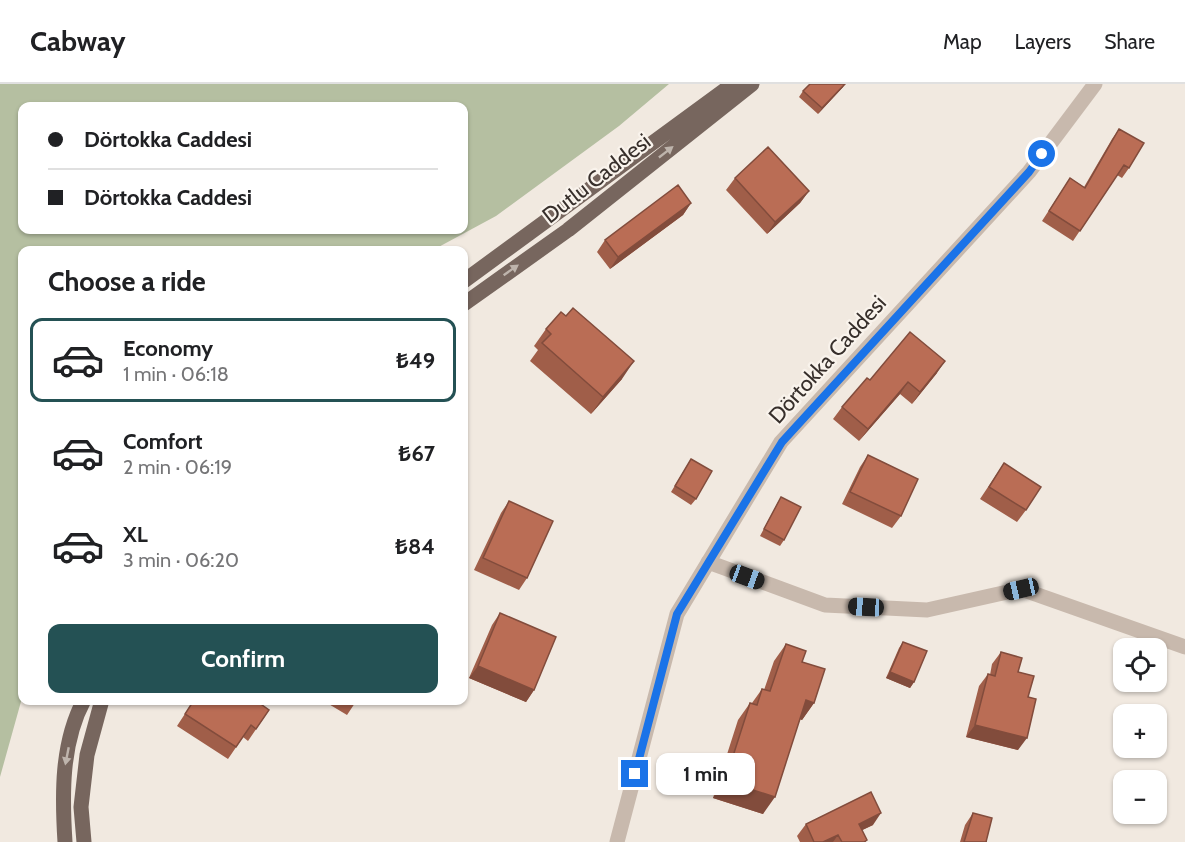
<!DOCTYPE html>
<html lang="en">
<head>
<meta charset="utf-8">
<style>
	body { margin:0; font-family:Cabin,sans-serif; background:#f6f6f6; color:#202124; height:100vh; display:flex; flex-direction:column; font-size:22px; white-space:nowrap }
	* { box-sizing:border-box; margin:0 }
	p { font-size:20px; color:#757577 }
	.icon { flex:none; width:33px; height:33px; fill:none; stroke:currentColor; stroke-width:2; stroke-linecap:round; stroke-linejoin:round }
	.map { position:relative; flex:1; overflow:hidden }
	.drawer { position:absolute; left:18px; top:162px; width:450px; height:459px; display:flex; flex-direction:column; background:#fff; border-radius:12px; box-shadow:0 2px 4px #0004 }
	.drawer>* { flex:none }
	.banner { position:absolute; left:18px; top:18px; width:450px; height:132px; border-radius:12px; box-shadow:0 2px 4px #0004; display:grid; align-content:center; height:132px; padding:0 30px; background:#fff }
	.tools { position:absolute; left:1113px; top:554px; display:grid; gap:12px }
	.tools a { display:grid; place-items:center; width:54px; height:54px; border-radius:12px; background:#fff; box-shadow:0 2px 4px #0004; font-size:30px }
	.end { position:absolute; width:27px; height:27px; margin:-14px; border:8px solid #1a73e8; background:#fff; box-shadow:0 0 0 3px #fff }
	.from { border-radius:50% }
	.bubble { position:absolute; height:42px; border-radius:12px; background:#fff; box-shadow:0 2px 4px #0004; font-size:20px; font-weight:700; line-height:42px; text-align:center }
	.car { position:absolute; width:18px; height:36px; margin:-18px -9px; border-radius:8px; box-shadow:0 0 4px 2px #0007; background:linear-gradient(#222 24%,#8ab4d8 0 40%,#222 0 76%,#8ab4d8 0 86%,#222 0) }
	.banner b { display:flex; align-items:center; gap:21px; height:57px; font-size:22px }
	.banner b+b { border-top:2px solid #e0e0e0 }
	.banner i { width:15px; height:15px; background:#202124 }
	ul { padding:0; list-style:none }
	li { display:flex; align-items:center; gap:18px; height:84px; margin:0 12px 9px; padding:0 18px; border:3px solid transparent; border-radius:12px }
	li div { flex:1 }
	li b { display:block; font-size:22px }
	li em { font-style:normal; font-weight:700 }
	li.on { border-color:#245154 }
	li>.icon { width:54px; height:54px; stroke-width:1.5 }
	h2 { padding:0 30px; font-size:27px; line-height:72px }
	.primary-button { display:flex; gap:12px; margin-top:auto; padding:12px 30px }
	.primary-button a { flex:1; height:69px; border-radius:12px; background:#245154; color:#fff; font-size:24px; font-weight:700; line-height:69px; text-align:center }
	header { display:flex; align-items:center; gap:36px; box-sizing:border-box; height:84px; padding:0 30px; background:#fff; border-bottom:2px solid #e0e0e0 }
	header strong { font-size:28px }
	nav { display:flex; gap:33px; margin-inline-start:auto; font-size:21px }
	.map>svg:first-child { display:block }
	.green { fill:#b5bfa1; fill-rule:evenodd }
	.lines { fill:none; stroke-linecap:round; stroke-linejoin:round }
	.minor { stroke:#c8b9ad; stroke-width:15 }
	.major { stroke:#77665e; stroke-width:15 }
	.wall { fill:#a05e49 }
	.shaded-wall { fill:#824c3c }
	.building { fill:#ba6d55; stroke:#824c3c; stroke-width:1.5 }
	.oneway { fill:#beb4ac }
	.route { stroke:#1a73e8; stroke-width:8 }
	.labels { text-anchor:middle; stroke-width:4.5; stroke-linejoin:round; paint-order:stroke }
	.street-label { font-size:22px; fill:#372f2b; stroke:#f9f3ec }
</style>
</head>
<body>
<header>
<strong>Cabway</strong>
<nav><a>Map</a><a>Layers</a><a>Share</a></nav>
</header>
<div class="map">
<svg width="1185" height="758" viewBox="0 0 1185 758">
	<rect width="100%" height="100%" fill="#f1e9e0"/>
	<!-- green -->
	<path class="green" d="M0 0H669L619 42 496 132 433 166H22V614L0 693ZM22 22H464V146H22Z"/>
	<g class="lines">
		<!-- minor -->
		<path class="minor" d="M708 478 825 521 927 526 1021 505 1185 563
			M617 758 677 530 781 358 1029 88 1095 0"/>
		<!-- major -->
		<path class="major" d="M464 197 733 0
			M464 220 568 146 752 0
			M65 758C62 711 61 659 84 616
			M84 758 81 723 87 671 102 616"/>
	</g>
	<!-- wall -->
	<path class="wall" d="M843 3 818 30 799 13 803 7Z
		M1119 45 1129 84 1122 94 1117 91 1073 157 1042 137 1070 94 1084 103 1112 55Z
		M735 94 809 107 800 119 767 150 726 106Z
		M691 119 683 131 610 185 597 168 605 156Z
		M546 245 622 295 591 330 530 277 538 266 534 262Z
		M937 289 912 320 900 310 859 357 833 335 842 323 870 296Z
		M868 371 901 432 892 444 842 420 860 383Z
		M691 375 696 415 691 421 671 408Z
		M1004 379 1026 426 1017 438 980 415Z
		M781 413 784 456 780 462 760 452 777 420Z
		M509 417 527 494 519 506 474 486 501 429Z
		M500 529 534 606 526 618 469 594 492 541Z
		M903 558 914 598 910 604 886 594 899 564Z
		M786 560 802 578 814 619 802 636 800 635 763 730 713 714 738 636 750 619H752L762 605 764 606 774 577Z
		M1001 568 1018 588 1028 613 1018 666 966 653 979 602 988 590 990 591 992 580Z
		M194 616 269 626 248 657 243 653 228 675 177 642Z
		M322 616H357L347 631Z
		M973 729 987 758H960L965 741Z
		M806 740 873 741 862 746 866 758H800L797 752Z"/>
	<!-- shaded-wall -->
	<path class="shaded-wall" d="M845 0 843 3 818 30 822 24Z
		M809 107 800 119 767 150 775 138Z
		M691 119 683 131 610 185 618 173Z
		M634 277 622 295 591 330 603 313Z
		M945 277 937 289 912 320 920 308Z
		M908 298 900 310 859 357 868 345Z
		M478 582 534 606 526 618 469 594Z
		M890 588 914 598 910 604 886 594Z
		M806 616 814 619 802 636 794 633Z
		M975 641 1027 654 1018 666 966 653Z
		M725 697 775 713 763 730 713 714Z
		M881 729 873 741 850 752 859 740Z
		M838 751 833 758H823Z"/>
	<!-- building -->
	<path class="building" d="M810 0H845L822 24 803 7Z
		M1119 45 1144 59 1129 84 1124 81 1080 147 1049 127 1070 94 1085 104Z
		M768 63 809 107 775 138 735 94Z
		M678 101 691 119 618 173 605 156Z
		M573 224 634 277 603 313 542 259 551 250 546 245 561 228 566 232Z
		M910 248 945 277 920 308 908 298 868 345 842 323 867 294 870 296Z
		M868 371 918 395 901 432 850 408Z
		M691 375 712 387 696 415 675 402Z
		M1004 379 1041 403 1026 426 989 403Z
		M781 413 801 423 784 456 764 445Z
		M509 417 553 437 527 494 483 474Z
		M500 529 556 553 534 606 478 582Z
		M903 558 927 567 914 598 890 588Z
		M786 560 806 567 802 578 825 585 814 619 806 616 775 713 725 697 750 619 757 621 762 605 770 607Z
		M1001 568 1022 574 1018 588 1034 592 1028 613 1036 615 1027 654 975 641 988 590 995 592Z
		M194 616H255L269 626 256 645 251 641 236 663 185 630Z
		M871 708 881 729 859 740 867 756 864 758H842L838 751 823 758H814L806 740Z
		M973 729 992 734 986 758H987H964Z"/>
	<!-- one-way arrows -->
	<defs><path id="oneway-solid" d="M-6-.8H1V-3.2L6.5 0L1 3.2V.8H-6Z" transform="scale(1.5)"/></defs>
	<g class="oneway">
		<use href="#oneway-solid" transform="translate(666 68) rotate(-38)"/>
		<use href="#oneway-solid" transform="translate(511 186) rotate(-35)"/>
		<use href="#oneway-solid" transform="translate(67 672) rotate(101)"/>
	</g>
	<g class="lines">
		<!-- route -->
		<path class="route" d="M635 690 677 530 782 358 1029 88 1042 70"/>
	</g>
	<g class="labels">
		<!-- street labels -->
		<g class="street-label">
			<text transform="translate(596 94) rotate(-38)" y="8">Dutlu Caddesi</text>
			<text transform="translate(827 275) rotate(-48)" y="8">Dörtokka Caddesi</text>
		</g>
	</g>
</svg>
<div class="tools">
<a><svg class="icon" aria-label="locate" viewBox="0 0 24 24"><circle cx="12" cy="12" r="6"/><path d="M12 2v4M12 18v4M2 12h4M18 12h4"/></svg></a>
<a>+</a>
<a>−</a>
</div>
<i class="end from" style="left:1042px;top:70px"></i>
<i class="end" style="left:635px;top:690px"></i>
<div class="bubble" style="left:656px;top:669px;width:99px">1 min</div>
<i class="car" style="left:747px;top:493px;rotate:110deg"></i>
<i class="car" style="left:1021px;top:505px;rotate:257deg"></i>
<i class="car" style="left:866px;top:523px;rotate:273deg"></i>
<div class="banner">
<b><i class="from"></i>Dörtokka Caddesi</b>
<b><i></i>Dörtokka Caddesi</b>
</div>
<section class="drawer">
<h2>Choose a ride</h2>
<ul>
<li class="on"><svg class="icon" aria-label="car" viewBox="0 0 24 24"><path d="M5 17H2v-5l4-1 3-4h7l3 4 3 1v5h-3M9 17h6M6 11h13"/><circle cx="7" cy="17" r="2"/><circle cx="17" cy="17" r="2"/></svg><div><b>Economy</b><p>1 min · 06:18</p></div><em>₺49</em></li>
<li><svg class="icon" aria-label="car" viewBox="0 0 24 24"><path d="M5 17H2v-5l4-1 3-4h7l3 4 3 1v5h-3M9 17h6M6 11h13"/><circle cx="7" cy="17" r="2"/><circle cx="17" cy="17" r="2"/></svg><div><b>Comfort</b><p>2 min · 06:19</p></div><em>₺67</em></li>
<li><svg class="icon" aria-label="car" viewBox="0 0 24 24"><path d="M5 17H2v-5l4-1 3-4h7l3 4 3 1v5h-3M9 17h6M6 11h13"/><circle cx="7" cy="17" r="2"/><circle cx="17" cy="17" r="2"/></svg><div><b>XL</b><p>3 min · 06:20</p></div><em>₺84</em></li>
</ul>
<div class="primary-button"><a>Confirm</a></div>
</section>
</div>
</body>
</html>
